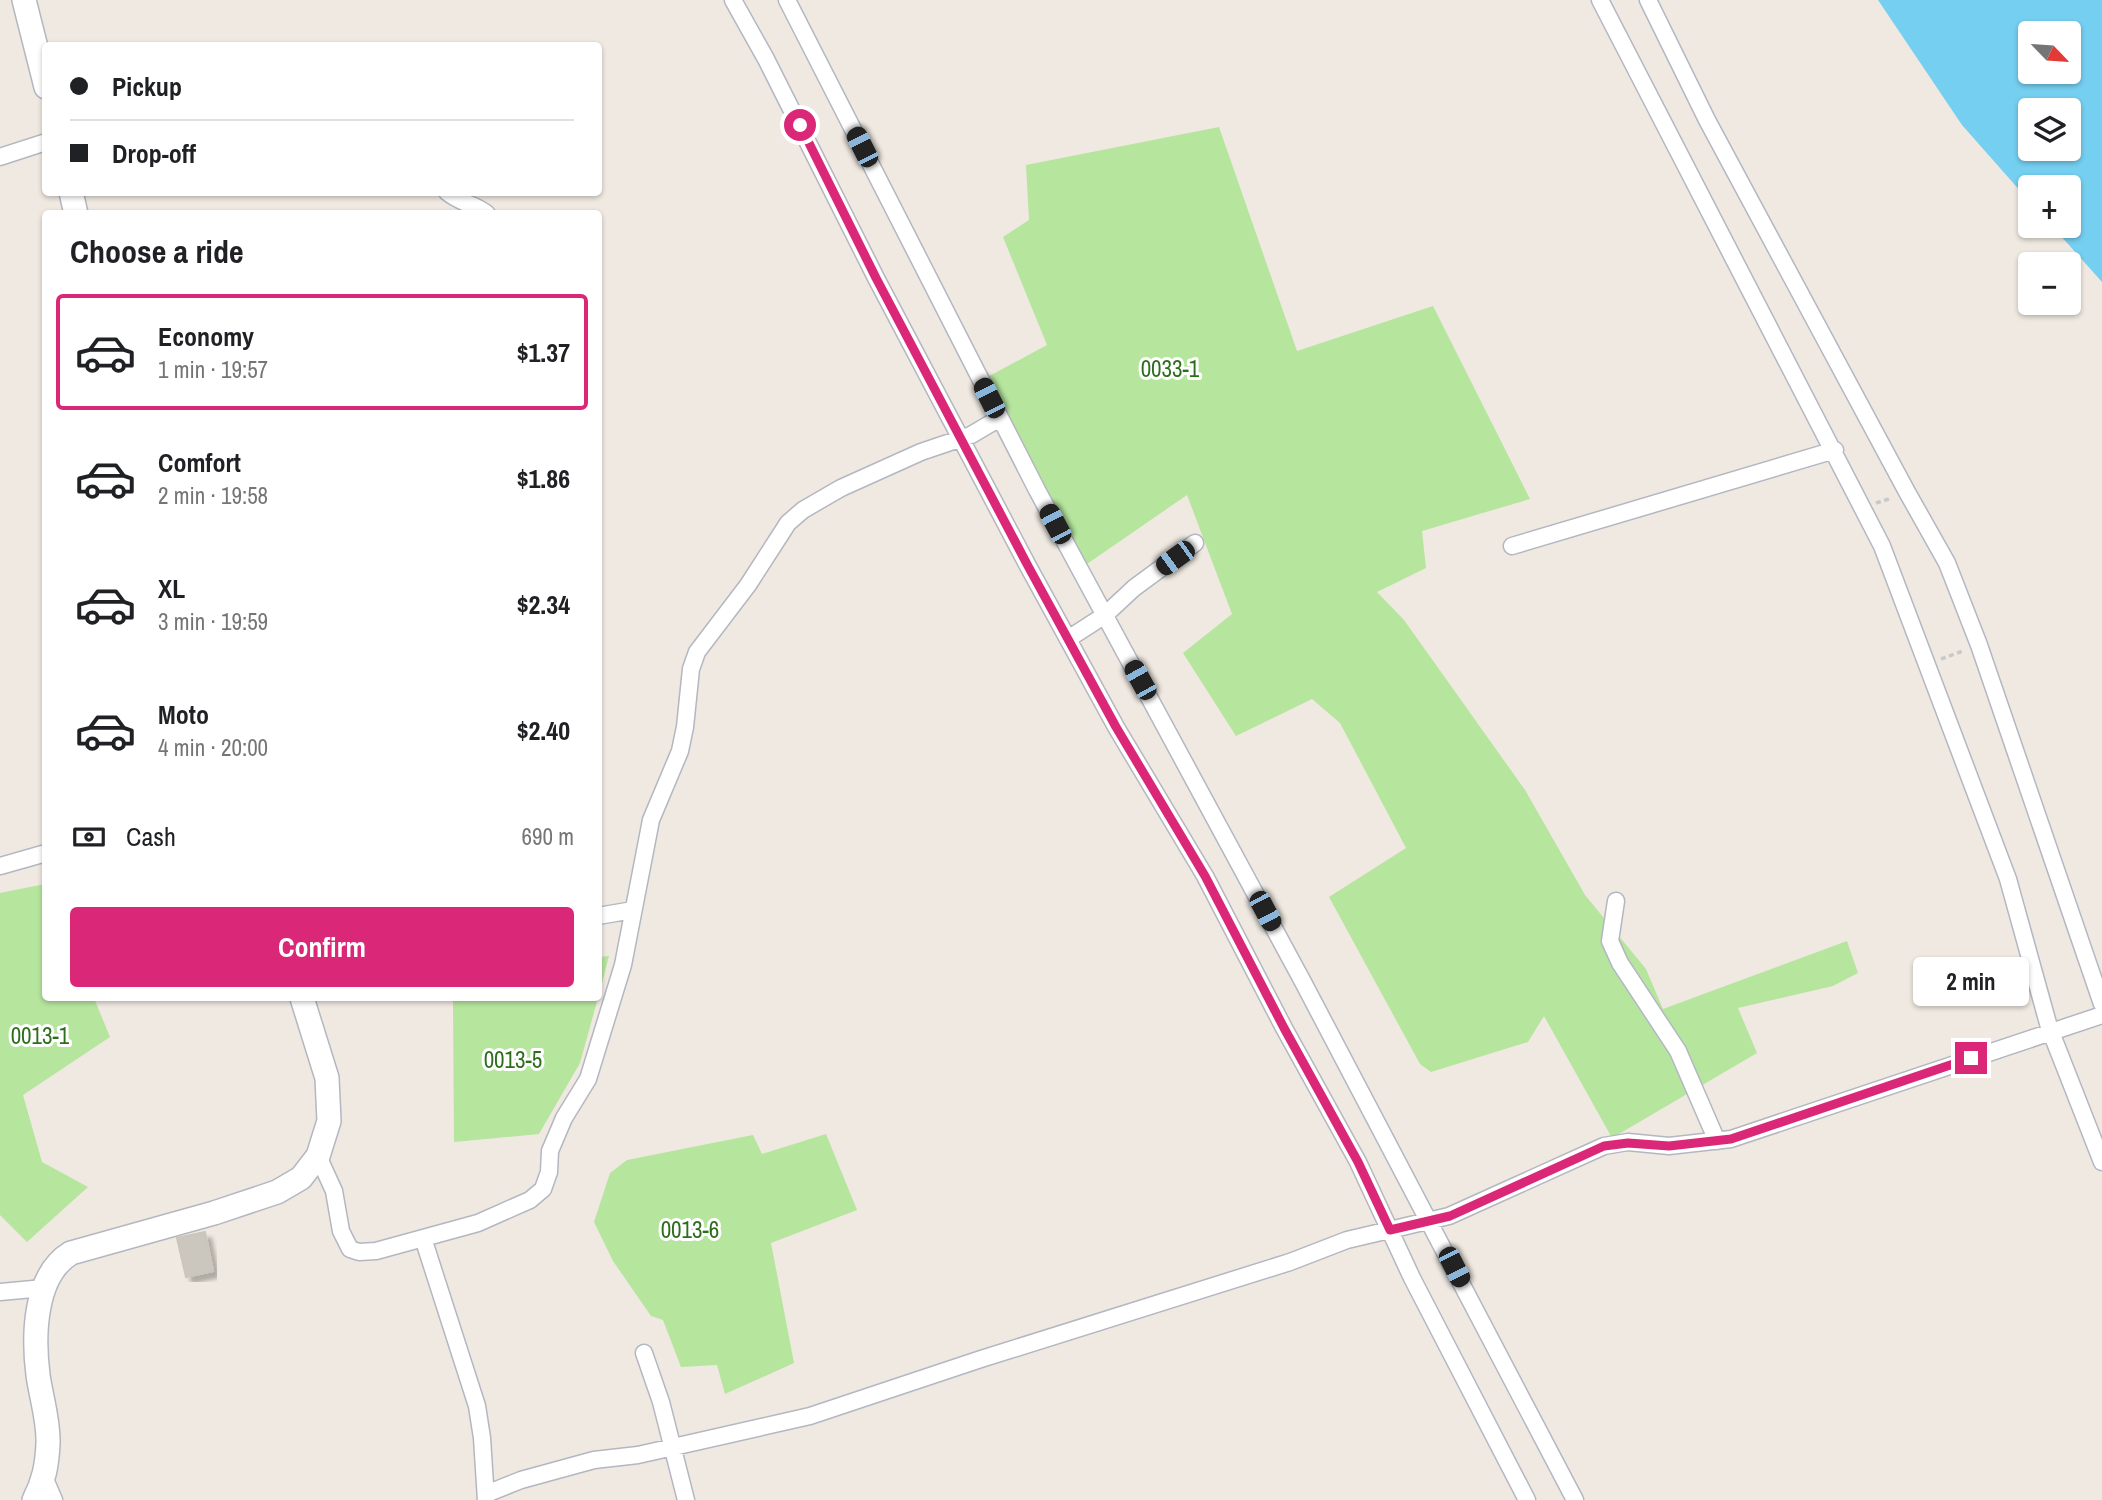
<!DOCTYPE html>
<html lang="en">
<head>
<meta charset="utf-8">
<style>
	body { margin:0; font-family:"Archivo Narrow",sans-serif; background:#f2f2f2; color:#202124; height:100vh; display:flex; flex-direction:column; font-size:26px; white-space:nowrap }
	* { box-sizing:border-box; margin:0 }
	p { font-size:23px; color:#757577 }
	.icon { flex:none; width:38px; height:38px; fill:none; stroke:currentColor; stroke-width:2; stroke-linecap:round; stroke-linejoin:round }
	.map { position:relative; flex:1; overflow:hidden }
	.sheet { position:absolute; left:42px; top:210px; width:560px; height:791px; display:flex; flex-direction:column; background:#fff; border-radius:7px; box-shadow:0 2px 5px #0004 }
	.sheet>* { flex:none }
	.guide { position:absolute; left:42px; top:42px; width:560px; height:154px; border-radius:7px; box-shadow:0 2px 5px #0004; display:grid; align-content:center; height:154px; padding:0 28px; background:#fff }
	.needle { width:46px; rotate:115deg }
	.buttons { position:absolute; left:2018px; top:21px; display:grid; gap:14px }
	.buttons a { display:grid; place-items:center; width:63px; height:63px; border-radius:7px; background:#fff; box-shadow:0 2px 5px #0004; font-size:35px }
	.end { position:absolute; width:32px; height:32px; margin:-16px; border:9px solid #db2777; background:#fff; box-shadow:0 0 0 4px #fff }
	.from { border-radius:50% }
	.bubble { position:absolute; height:49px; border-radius:7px; background:#fff; box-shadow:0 2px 5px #0004; font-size:23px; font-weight:700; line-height:49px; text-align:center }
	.car { position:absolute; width:21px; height:42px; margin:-21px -10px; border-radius:9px; box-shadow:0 0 5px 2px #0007; background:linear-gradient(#222 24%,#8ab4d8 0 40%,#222 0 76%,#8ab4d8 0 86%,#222 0) }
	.guide b { display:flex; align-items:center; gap:24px; height:66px; font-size:26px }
	.guide b+b { border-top:2px solid #e0e0e0 }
	.guide i { width:18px; height:18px; background:#202124 }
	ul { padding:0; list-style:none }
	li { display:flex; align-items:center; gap:21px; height:116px; margin:0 14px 10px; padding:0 14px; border:4px solid transparent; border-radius:7px }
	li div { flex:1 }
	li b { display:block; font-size:26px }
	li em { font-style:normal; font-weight:700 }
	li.selected { border-color:#db2777 }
	li>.icon { width:63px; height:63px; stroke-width:1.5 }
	h2 { padding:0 28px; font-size:32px; line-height:84px }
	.pay { display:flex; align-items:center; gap:18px; height:77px; padding:0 28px; font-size:26px }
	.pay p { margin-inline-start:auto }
	.action { display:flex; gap:14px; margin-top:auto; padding:14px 28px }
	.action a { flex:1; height:80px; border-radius:7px; background:#db2777; color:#fff; font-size:28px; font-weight:700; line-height:80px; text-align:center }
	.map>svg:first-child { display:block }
	.green { fill:#b6e59e }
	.water { fill:#75cff0; fill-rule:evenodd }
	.building { fill:#cbc7bf; stroke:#cbc5ba; stroke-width:2; filter:url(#shadow) }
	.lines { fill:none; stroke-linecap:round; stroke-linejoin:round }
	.street-casing { stroke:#b4b7c1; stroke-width:19 }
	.secondary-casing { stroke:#b4b7c1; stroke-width:26 }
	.path { stroke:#c9c9c9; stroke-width:3.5; stroke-dasharray:5 3.5; stroke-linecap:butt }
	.street { stroke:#fff; stroke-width:16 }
	.secondary { stroke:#fff; stroke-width:23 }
	.route { stroke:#db2777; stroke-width:9 }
	.labels { text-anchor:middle; stroke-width:6; stroke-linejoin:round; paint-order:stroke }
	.park-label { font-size:23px; fill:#2c6e1b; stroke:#fff }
</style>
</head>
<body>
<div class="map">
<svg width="2102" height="1500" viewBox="0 0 2102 1500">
	<defs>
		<filter id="shadow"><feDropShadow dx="6" dy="6" stdDeviation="2" flood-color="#0004"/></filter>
	</defs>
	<rect width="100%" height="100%" fill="#efe9e1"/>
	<!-- green -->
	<path class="green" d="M1219 127 1297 351 1433 306 1530 499 1422 531 1426 568 1377 592 1404 620 1525 790 1585 895 1646 969 1663 1009 1847 941 1858 973 1833 986 1738 1008 1757 1053 1612 1138 1544 1016 1528 1042 1431 1072 1420 1064 1329 897 1406 848 1340 723 1312 699 1236 736 1183 653 1232 614 1187 495 1084 566 982 380 1047 345 1003 237 1029 220 1026 165Z
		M45 884 46 998H94L110 1037 23 1095 42 1162 88 1187 27 1242 0 1215V893Z
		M609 956 599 995V957Z
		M453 998H598L580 1063 539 1134 454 1142Z
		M826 1134 857 1210 771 1243 794 1363 725 1394 717 1365 681 1367 663 1320 651 1316 613 1261 594 1222 610 1173 627 1160 753 1135 762 1154Z"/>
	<!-- water -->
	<path class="water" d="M1878 0H2102V282L2052 226H2068V187H2030V202L1962 125ZM2030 33H2068V72H2030ZM2030 110H2068V149H2030Z"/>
	<!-- building -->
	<path class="building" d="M205 1232 213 1271 186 1277 177 1238Z"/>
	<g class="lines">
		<!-- street casing -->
		<g class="street-casing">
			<path id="street" d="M733 0 766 59 876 278 1028 566 1116 727 1205 876 1284 1028 1358 1162 1412 1278 1527 1500
				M787 0 1037 490 1303 982 1575 1500
				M1600 0 1882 546 2008 879 2049 1027 2102 1162
				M1648 0 1707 120 1907 492 1947 563 1979 645 2102 1004
				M0 157 46 142
				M447 192C461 204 476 204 487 214
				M1512 546 1835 450
				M1068 639 1105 615 1134 588 1195 543
				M0 866 46 853
				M1616 901 1610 941 1620 963 1678 1051 1717 1141
				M598 916 633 910
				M318 1156 334 1191 341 1231 350 1249 359 1252 376 1251 478 1223 530 1200 543 1189 549 1172 550 1151 564 1118 588 1079 623 965 651 820 680 751 685 727 691 669 697 652 748 585 788 523 803 510 841 488 921 452 971 435 1000 418
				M423 1238 477 1406 482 1438 486 1500
				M0 1292 44 1288
				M644 1353 661 1402 686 1500
				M45 1479 54 1500
				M486 1494 521 1480 594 1460 638 1455 810 1416 981 1359 1290 1262 1347 1240 1449 1216 1604 1146 1628 1142 1669 1146 1731 1139 2102 1015"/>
		</g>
		<!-- secondary casing -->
		<g class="secondary-casing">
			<path id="secondary" d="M24 0 46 87
				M71 192 76 214
				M34 1500C44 1481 47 1465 48 1444 49 1421 41 1397 38 1375 33 1336 34 1275 71 1253L214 1213 277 1192 301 1178 318 1156 329 1121 327 1078 302 998"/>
		</g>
		<!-- path -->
		<path class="path" d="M1876 503 1892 498
			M1941 659 1963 651"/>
		<!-- street -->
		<use href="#street" class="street"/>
		<!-- secondary -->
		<use href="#secondary" class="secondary"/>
	</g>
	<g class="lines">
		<!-- route -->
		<path class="route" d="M800 125 876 278 1028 566 1116 727 1205 876 1284 1028 1358 1162 1390 1230 1450 1216 1604 1146 1628 1143 1669 1146 1731 1139 1971 1058"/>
	</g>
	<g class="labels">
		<!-- park labels -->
		<g class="park-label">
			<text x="1170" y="377">0033-1</text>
			<text x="40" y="1044">0013-1</text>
			<text x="513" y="1068">0013-5</text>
			<text x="690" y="1238">0013-6</text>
		</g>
	</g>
</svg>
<div class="buttons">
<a><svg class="needle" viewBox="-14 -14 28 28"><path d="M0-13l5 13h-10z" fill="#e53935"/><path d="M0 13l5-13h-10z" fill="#757577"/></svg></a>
<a><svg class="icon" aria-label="layers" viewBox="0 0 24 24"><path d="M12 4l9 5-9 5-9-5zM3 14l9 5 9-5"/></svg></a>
<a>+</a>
<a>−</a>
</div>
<i class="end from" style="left:800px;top:125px"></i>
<i class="end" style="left:1971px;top:1058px"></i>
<div class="bubble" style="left:1913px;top:957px;width:116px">2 min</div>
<i class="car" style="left:862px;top:147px;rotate:333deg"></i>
<i class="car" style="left:989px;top:398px;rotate:333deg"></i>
<i class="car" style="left:1055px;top:524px;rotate:332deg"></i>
<i class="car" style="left:1175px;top:558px;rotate:234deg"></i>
<i class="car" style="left:1140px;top:680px;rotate:331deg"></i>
<i class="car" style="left:1265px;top:911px;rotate:152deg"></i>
<i class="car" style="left:1454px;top:1267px;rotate:153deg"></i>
<div class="guide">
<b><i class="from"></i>Pickup</b>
<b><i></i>Drop-off</b>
</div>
<section class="sheet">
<h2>Choose a ride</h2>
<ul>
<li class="selected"><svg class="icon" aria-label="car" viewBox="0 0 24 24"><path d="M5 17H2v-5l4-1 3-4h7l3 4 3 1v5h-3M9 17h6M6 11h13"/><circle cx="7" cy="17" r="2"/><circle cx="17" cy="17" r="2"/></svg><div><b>Economy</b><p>1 min · 19:57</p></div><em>$1.37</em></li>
<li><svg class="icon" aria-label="car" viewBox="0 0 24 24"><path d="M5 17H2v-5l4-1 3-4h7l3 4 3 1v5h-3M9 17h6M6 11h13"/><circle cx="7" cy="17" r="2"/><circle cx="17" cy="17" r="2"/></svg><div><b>Comfort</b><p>2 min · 19:58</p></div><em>$1.86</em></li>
<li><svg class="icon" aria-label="car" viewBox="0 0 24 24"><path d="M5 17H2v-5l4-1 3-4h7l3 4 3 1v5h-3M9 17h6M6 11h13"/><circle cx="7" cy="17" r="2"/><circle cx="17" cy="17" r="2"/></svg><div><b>XL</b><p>3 min · 19:59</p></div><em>$2.34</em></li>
<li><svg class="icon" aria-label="car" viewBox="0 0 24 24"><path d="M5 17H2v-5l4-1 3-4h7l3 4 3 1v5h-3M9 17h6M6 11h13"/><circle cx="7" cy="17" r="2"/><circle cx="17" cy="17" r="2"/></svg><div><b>Moto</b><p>4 min · 20:00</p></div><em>$2.40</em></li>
</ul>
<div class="pay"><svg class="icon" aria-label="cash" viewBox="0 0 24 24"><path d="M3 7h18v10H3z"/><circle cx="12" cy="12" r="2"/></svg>Cash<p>690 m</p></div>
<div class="action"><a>Confirm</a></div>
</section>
</div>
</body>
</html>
